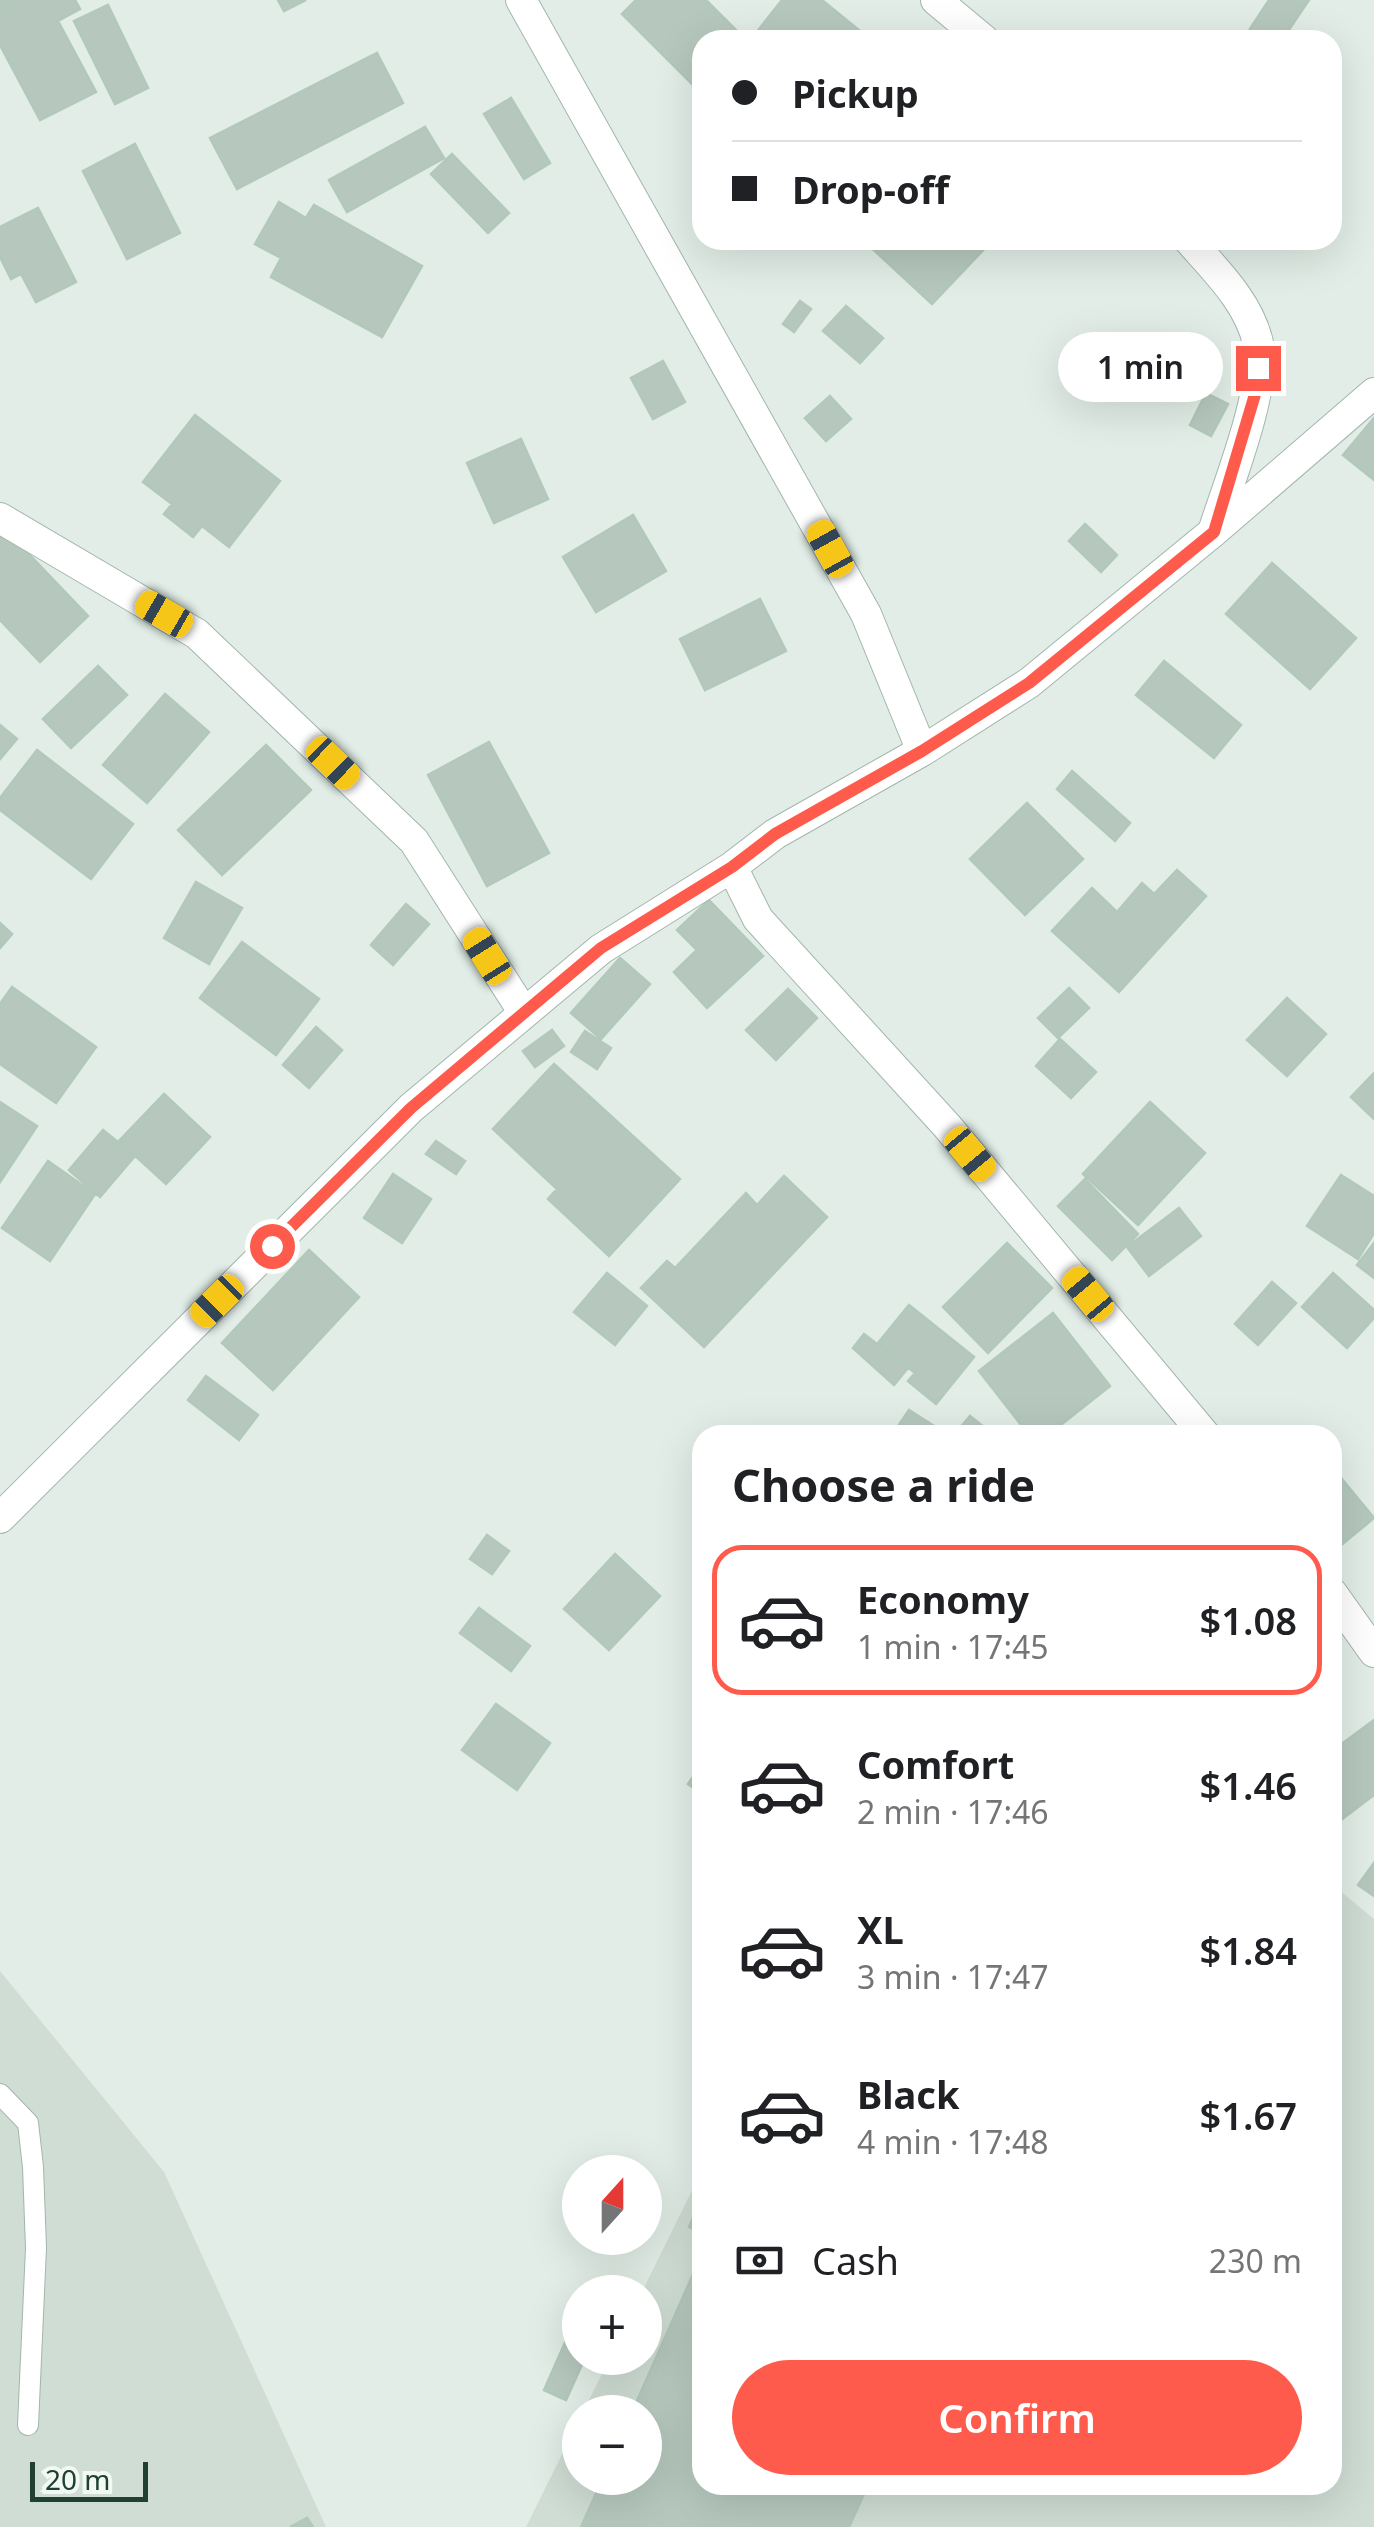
<!DOCTYPE html>
<html lang="en">
<head>
<meta charset="utf-8">
<style>
	body { margin:0; font-family:"Noto Sans",sans-serif; background:#f6f6f6; color:#202124; height:100vh; display:flex; flex-direction:column; font-size:38px; white-space:nowrap }
	* { box-sizing:border-box; margin:0 }
	p { font-size:32px; color:#757577 }
	.icon { flex:none; width:55px; height:55px; fill:none; stroke:currentColor; stroke-width:2; stroke-linecap:round; stroke-linejoin:round }
	.map { position:relative; flex:1; overflow:hidden }
	.details { position:absolute; left:692px; top:1425px; width:650px; height:1070px; display:flex; flex-direction:column; background:#fff; border-radius:30px; box-shadow:0 10px 40px #0002 }
	.details>* { flex:none }
	.hud { position:absolute; left:692px; top:30px; width:650px; height:220px; border-radius:30px; box-shadow:0 10px 40px #0002; display:grid; align-content:center; height:220px; padding:0 40px; background:#fff }
	.needle { width:65px; rotate:21deg }
	.controls { position:absolute; left:562px; top:2155px; display:grid; gap:20px }
	.controls a { display:grid; place-items:center; width:100px; height:100px; border-radius:50%; background:#fff; box-shadow:0 10px 40px #0002; font-size:50px }
	.scale { position:absolute; left:30px; bottom:25px; width:118px; box-sizing:border-box; padding-left:10px; border:5px solid #1f4032; border-top:0; font-size:28px; line-height:35px; white-space:nowrap; color:#1f4032; -webkit-text-stroke:8px #f2f9f4; paint-order:stroke }
	.end { position:absolute; width:45px; height:45px; margin:-22px; border:12px solid #ff5b4d; background:#fff; box-shadow:0 0 0 5px #fff }
	.from { border-radius:50% }
	.bubble { position:absolute; height:70px; border-radius:35px; background:#fff; box-shadow:0 10px 40px #0002; font-size:32px; font-weight:600; line-height:70px; text-align:center }
	.car { position:absolute; width:30px; height:60px; margin:-30px -15px; border-radius:12px; box-shadow:0 0 8px 2px #0007; background:linear-gradient(#f5c518 24%,#345 0 40%,#f5c518 0 76%,#345 0 86%,#f5c518 0) }
	.hud b { display:flex; align-items:center; gap:35px; height:95px; font-size:38px }
	.hud b+b { border-top:2px solid #e0e0e0 }
	.hud i { width:25px; height:25px; background:#202124 }
	ul { padding:0; list-style:none }
	li { display:flex; align-items:center; gap:30px; height:150px; margin:0 20px 15px; padding:0 20px; border:5px solid transparent; border-radius:30px }
	li div { flex:1 }
	li b { display:block; font-size:38px }
	li em { font-style:normal; font-weight:600 }
	li.on { border-color:#ff5b4d }
	li>.icon { width:90px; height:90px; stroke-width:1.5 }
	h2 { padding:0 40px; font-size:45px; line-height:120px }
	.pay { display:flex; align-items:center; gap:25px; height:110px; padding:0 40px; font-size:38px }
	.pay p { margin-inline-start:auto }
	.cta { display:flex; gap:20px; margin-top:auto; padding:20px 40px }
	.cta a { flex:1; height:115px; border-radius:60px; background:#ff5b4d; color:#fff; font-size:40px; font-weight:600; line-height:115px; text-align:center }
	.map>svg:first-child { display:block }
	.built { fill:#cfddd4 }
	.building { fill:#b6c8be; stroke:#b2c8bb; stroke-width:2.5 }
	.lines { fill:none; stroke-linecap:round; stroke-linejoin:round }
	.lane-casing { stroke:#a3b6ac; stroke-width:22 }
	.street-casing { stroke:#a3b6ac; stroke-width:32 }
	.lane { stroke:#fff; stroke-width:20 }
	.street { stroke:#fff; stroke-width:30 }
	.route { stroke:#ff5b4d; stroke-width:12 }
</style>
</head>
<body>
<div class="map">
<svg width="1374" height="2527" viewBox="0 0 1374 2527">
	<rect width="100%" height="100%" fill="#e1ede6"/>
	<!-- built -->
	<path class="built" d="M1333 1885 1374 1919V2527H526L580 2418V2478H645V2412H583L610 2358H645V2292H642L702 2170V2485H1332Z
		M0 1971 164 2172 326 2527H0Z"/>
	<!-- building -->
	<path class="building" d="M0 0H75L80 9 58 21 96 92 40 120 0 45Z
		M278 0H306L284 11Z
		M636 0H706L743 37 740 40H702V76L693 85 622 14Z
		M782 0H822L871 40H764L756 33Z
		M1269 0H1309L1282 40H1267L1250 29Z
		M108 5 148 88 115 104 74 21Z
		M377 53 403 103 237 189 210 138Z
		M511 98 550 163 524 179 484 114Z
		M425 127 444 158 347 212 329 180Z
		M135 144 180 233 127 259 83 171Z
		M452 154 509 213 488 233 431 174Z
		M279 202 306 218 314 205 422 266 382 337 271 277 281 258 255 244Z
		M38 208 76 282 36 302 21 274 11 279 0 257V227Z
		M863 240H980L987 246 932 304Z
		M800 301 811 309 794 332 783 324Z
		M846 306 883 338 860 363 823 331Z
		M663 361 685 402 653 419 631 378Z
		M1206 393 1228 404 1211 436 1190 425Z
		M830 396 851 419 826 441 805 418Z
		M195 415 280 481 229 547 202 526 193 537 164 514 172 504 143 482Z
		M1374 418V480L1343 455Z
		M521 439 548 499 494 523 467 463Z
		M633 515 666 571 596 612 563 557Z
		M1085 524 1117 555 1101 572 1069 541Z
		M4 528 88 616 40 662 0 620V532Z
		M1272 563 1356 638 1310 689 1226 614Z
		M760 599 786 651 705 690 680 639Z
		M1164 661 1241 725 1214 758 1136 695Z
		M98 666 127 695 71 748 43 719Z
		M165 694 209 732 147 803 103 765Z
		M0 725 17 739 0 759Z
		M489 742 549 853 487 886 428 775Z
		M266 745 311 790 222 875 178 830Z
		M37 750 133 824 91 879 0 810V798Z
		M1072 771 1130 823 1115 841 1057 789Z
		M1027 803 1083 859 1025 915 970 859Z
		M1177 870 1206 896 1119 992 1052 931 1092 888 1117 912 1142 883 1154 894Z
		M196 882 242 908 209 964 164 938Z
		M709 900 763 956 707 1008 674 972 697 950 677 930Z
		M406 904 429 924 393 965 371 945Z
		M0 923 12 934 0 948Z
		M242 942 319 999 276 1055 200 998Z
		M620 958 650 984 601 1039 571 1013Z
		M12 987 96 1047 56 1103 0 1064V1004Z
		M1069 988 1089 1008 1058 1038 1038 1018Z
		M788 989 817 1018 776 1060 746 1030Z
		M1287 998 1326 1034 1287 1076 1247 1040Z
		M316 1027 342 1050 309 1088 283 1065Z
		M552 1030 564 1046 535 1067 523 1051Z
		M585 1031 611 1048 597 1069 571 1052Z
		M1060 1039 1096 1072 1071 1098 1036 1066Z
		M554 1064 680 1179 609 1256 548 1199 557 1189 493 1129Z
		M1374 1073V1119L1351 1097Z
		M164 1094 210 1137 166 1184 119 1141Z
		M0 1102 37 1126 0 1182Z
		M1150 1102 1205 1153 1138 1225 1083 1174Z
		M103 1130 135 1156 100 1197 69 1170Z
		M436 1141 465 1161 456 1174 426 1154Z
		M48 1161 95 1194 50 1261 2 1228Z
		M393 1174 431 1199 402 1243 364 1218Z
		M1341 1175 1374 1196V1233L1358 1259 1307 1226Z
		M784 1176 827 1217 704 1347 641 1288 667 1261 675 1268 746 1193 757 1205Z
		M1085 1179 1138 1234 1112 1260 1058 1206Z
		M1179 1208 1201 1236 1149 1276 1127 1247Z
		M1007 1243 1052 1288 988 1353 943 1307Z
		M1374 1243V1278L1357 1265Z
		M309 1250 359 1297 273 1390 222 1343Z
		M607 1273 647 1306 615 1345 574 1312Z
		M1333 1273 1374 1310V1318L1347 1348 1302 1307Z
		M1272 1282 1296 1303 1258 1345 1235 1324Z
		M909 1305 974 1357 936 1404 908 1381 915 1373 878 1343Z
		M1053 1313 1110 1386 1048 1435H1029L979 1371Z
		M864 1334 908 1368 894 1385 853 1348Z
		M206 1376 258 1415 239 1440 188 1400Z
		M909 1410 939 1429 935 1435H892Z
		M970 1416 994 1435H954Z
		M1332 1467 1374 1518 1334 1551 1332 1548Z
		M487 1535 509 1551 492 1574 470 1559Z
		M615 1554 660 1596 609 1650 564 1609Z
		M479 1608 530 1646 511 1671 460 1633Z
		M496 1704 550 1743 517 1790 462 1750Z
		M1374 1720V1795L1333 1826 1332 1751Z
		M702 1764V1794L688 1784Z
		M1374 1863V1896L1358 1885Z
		M702 2198V2233L689 2227Z
		M702 2254V2485H868L849 2527H581L603 2478H645V2412H632Z
		M579 2311 580 2358H585L566 2400 544 2390Z
		M307 2518 313 2527H290Z"/>
	<g class="lines">
		<!-- lane casing -->
		<g class="lane-casing">
			<path id="lane" d="M0 2094 28 2123 33 2167 36 2248 28 2425"/>
		</g>
		<!-- street casing -->
		<g class="street-casing">
			<path id="street" d="M521 0 866 614 922 751
				M936 0 984 40
				M1189 240C1215 270 1249 302 1258 343 1268 387 1227 487 1213 532
				M0 518 197 634 414 841 524 1013
				M732 867 758 919 947 1126 1205 1435
				M0 1518 411 1108 601 949 732 867 775 834 922 751 1029 683 1213 532 1374 393
				M1332 1593 1374 1652"/>
		</g>
		<!-- lane -->
		<use href="#lane" class="lane"/>
		<!-- street -->
		<use href="#street" class="street"/>
	</g>
	<g class="lines">
		<!-- route -->
		<path class="route" d="M272 1246 411 1108 601 948 732 867 775 834 922 751 1029 683 1214 532 1256 391 1258 368"/>
	</g>
</svg>
<div class="controls">
<a><svg class="needle" viewBox="-14 -14 28 28"><path d="M0-13l5 13h-10z" fill="#e53935"/><path d="M0 13l5-13h-10z" fill="#757577"/></svg></a>
<a>+</a>
<a>−</a>
</div>
<div class="scale">20 m</div>
<i class="end from" style="left:272px;top:1246px"></i>
<i class="end" style="left:1258px;top:368px"></i>
<div class="bubble" style="left:1058px;top:332px;width:165px">1 min</div>
<i class="car" style="left:830px;top:549px;rotate:331deg"></i>
<i class="car" style="left:164px;top:614px;rotate:300deg"></i>
<i class="car" style="left:333px;top:763px;rotate:134deg"></i>
<i class="car" style="left:487px;top:956px;rotate:328deg"></i>
<i class="car" style="left:970px;top:1154px;rotate:140deg"></i>
<i class="car" style="left:1088px;top:1294px;rotate:320deg"></i>
<i class="car" style="left:217px;top:1301px;rotate:225deg"></i>
<div class="hud">
<b><i class="from"></i>Pickup</b>
<b><i></i>Drop-off</b>
</div>
<section class="details">
<h2>Choose a ride</h2>
<ul>
<li class="on"><svg class="icon" aria-label="car" viewBox="0 0 24 24"><path d="M5 17H2v-5l4-1 3-4h7l3 4 3 1v5h-3M9 17h6M6 11h13"/><circle cx="7" cy="17" r="2"/><circle cx="17" cy="17" r="2"/></svg><div><b>Economy</b><p>1 min · 17:45</p></div><em>$1.08</em></li>
<li><svg class="icon" aria-label="car" viewBox="0 0 24 24"><path d="M5 17H2v-5l4-1 3-4h7l3 4 3 1v5h-3M9 17h6M6 11h13"/><circle cx="7" cy="17" r="2"/><circle cx="17" cy="17" r="2"/></svg><div><b>Comfort</b><p>2 min · 17:46</p></div><em>$1.46</em></li>
<li><svg class="icon" aria-label="car" viewBox="0 0 24 24"><path d="M5 17H2v-5l4-1 3-4h7l3 4 3 1v5h-3M9 17h6M6 11h13"/><circle cx="7" cy="17" r="2"/><circle cx="17" cy="17" r="2"/></svg><div><b>XL</b><p>3 min · 17:47</p></div><em>$1.84</em></li>
<li><svg class="icon" aria-label="car" viewBox="0 0 24 24"><path d="M5 17H2v-5l4-1 3-4h7l3 4 3 1v5h-3M9 17h6M6 11h13"/><circle cx="7" cy="17" r="2"/><circle cx="17" cy="17" r="2"/></svg><div><b>Black</b><p>4 min · 17:48</p></div><em>$1.67</em></li>
</ul>
<div class="pay"><svg class="icon" aria-label="cash" viewBox="0 0 24 24"><path d="M3 7h18v10H3z"/><circle cx="12" cy="12" r="2"/></svg>Cash<p>230 m</p></div>
<div class="cta"><a>Confirm</a></div>
</section>
</div>
</body>
</html>
